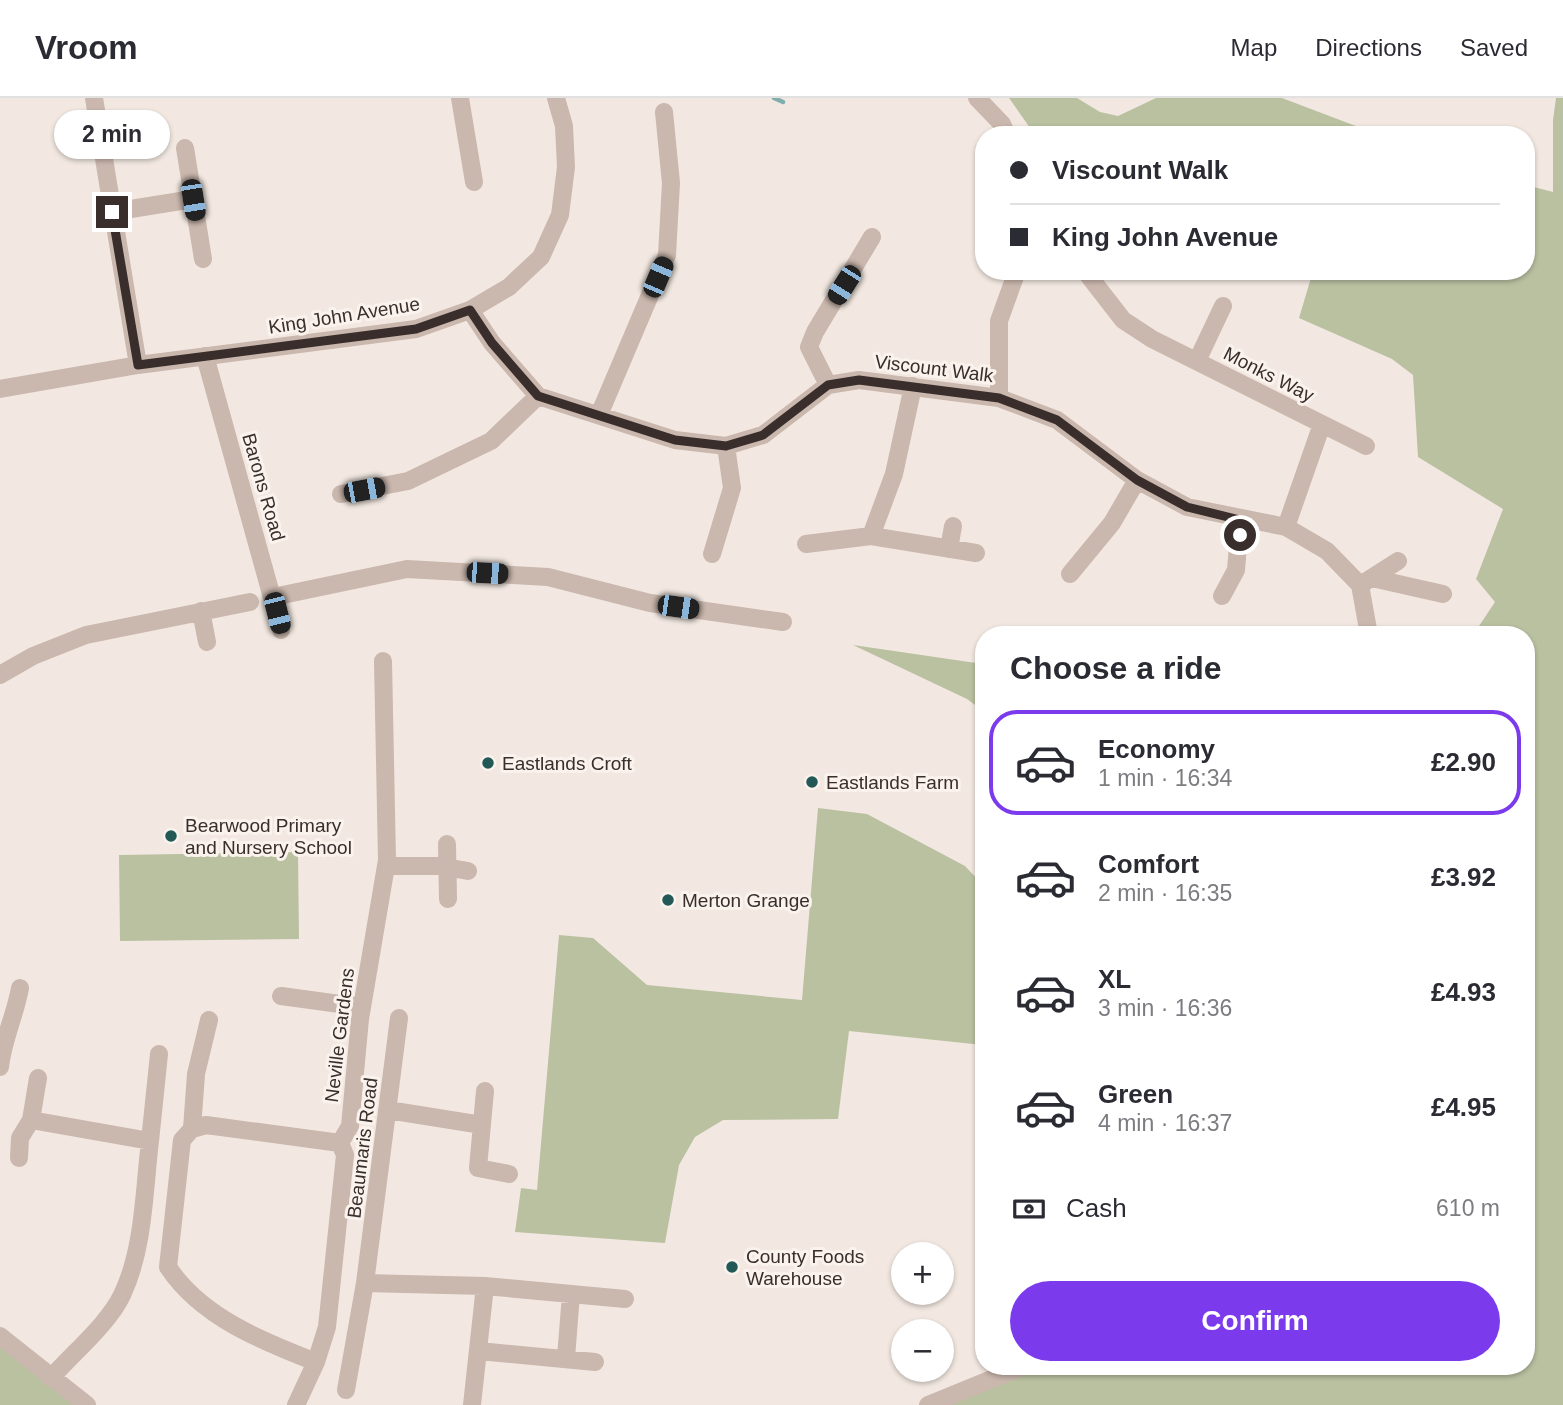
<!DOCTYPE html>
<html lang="en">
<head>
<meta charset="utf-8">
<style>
	body { margin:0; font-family:Arial,sans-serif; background:#f7f7f7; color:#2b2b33; height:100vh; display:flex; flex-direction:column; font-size:26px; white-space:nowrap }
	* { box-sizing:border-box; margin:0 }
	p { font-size:23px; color:#7c7c81 }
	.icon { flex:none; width:38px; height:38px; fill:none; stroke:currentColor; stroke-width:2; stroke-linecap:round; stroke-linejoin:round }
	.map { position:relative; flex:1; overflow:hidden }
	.drawer { position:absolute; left:975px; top:528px; width:560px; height:749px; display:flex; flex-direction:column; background:#fff; border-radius:28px; box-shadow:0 2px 5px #0004 }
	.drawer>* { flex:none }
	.hud { position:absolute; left:975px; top:28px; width:560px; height:154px; border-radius:28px; box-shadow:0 2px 5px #0004; display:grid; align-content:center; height:154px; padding:0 35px; background:#fff }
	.buttons { position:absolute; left:891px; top:1144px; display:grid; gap:14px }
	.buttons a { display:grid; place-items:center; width:63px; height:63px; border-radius:50%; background:#fff; box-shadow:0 2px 5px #0004; font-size:35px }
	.end { position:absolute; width:32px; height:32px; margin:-16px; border:9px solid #392e2b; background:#fff; box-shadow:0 0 0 4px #fff }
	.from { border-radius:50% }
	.bubble { position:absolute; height:49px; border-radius:24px; background:#fff; box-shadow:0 2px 5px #0004; font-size:23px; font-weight:800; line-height:49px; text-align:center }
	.car { position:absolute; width:21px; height:42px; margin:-21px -10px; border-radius:9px; box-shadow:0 0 5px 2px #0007; background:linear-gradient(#222 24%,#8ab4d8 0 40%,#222 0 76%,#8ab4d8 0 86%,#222 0) }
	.hud b { display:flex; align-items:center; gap:24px; height:66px; font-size:26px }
	.hud b+b { border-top:2px solid #e1e1e2 }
	.hud i { width:18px; height:18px; background:#2b2b33 }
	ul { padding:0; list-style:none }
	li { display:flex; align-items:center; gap:21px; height:105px; margin:0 14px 10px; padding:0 21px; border:4px solid transparent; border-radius:28px }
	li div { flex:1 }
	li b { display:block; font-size:26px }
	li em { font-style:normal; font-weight:800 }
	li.selected { border-color:#7c3aed }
	li>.icon { width:63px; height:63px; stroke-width:1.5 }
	h2 { padding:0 35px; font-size:32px; line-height:84px }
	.pay { display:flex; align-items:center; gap:18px; height:77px; padding:0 35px; font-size:26px }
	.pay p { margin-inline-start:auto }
	.primary-button { display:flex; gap:14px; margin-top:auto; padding:14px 35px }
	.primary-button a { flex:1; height:80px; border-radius:42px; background:#7c3aed; color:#fff; font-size:28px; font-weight:800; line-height:80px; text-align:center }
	header { display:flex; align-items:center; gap:42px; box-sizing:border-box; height:98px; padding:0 35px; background:#fff; border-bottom:2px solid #e1e1e2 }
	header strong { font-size:33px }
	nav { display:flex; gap:38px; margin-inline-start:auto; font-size:24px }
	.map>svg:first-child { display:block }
	.green { fill:#bac1a1 }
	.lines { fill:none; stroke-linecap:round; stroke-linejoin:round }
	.stream { stroke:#81aeac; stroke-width:4.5 }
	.street { stroke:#cab7ad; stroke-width:18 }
	.route { stroke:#392e2b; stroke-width:9 }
	.poi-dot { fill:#225957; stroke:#faf3ed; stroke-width:2.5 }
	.labels { text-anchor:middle; stroke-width:6; stroke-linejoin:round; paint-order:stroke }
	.street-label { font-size:19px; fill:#392e2b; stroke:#faf3ed }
	.poi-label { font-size:19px; fill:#392e2b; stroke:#faf3ed; text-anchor:start }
</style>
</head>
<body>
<header>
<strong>Vroom</strong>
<nav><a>Map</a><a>Directions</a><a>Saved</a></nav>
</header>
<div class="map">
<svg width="1563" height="1307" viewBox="0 0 1563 1307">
	<rect width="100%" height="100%" fill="#f2e8e1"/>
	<!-- green -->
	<path class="green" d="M1009 0H1077L1100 14 1118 18 1156 0H1282L1369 33 1417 37H1035Z
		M1556 0H1563V1307H928L1021 1269H1526V537H1473L1495 504 1476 481 1503 411 1418 359 1413 277 1392 261 1299 220 1313 173H1526V87L1553 94V22Z
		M853 547 983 566V613L967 601Z
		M818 710 867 716 965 768 983 787V947L849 933 838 1021 723 1022 695 1039 679 1067 665 1145 515 1134 521 1090 537 1092 559 837 593 840 647 887 802 902Z
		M298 754 299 841 120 843 119 757Z
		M0 1238 87 1307H0Z"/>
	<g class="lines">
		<!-- stream -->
		<path class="stream" d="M774 0 783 4"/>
		<!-- street -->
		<path class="street" d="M94 0 138 267
			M460 0 474 84
			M977 0 1002 26 1007 37
			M185 50 203 161
			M112 114 193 101
			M1085 173 1123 222 1152 241 1366 348
			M470 212 492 245 538 298 675 342 726 348 763 337 828 287 859 282 999 300 1057 322 1137 382 1187 409 1286 429 1327 453 1360 487 1369 537
			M205 258 281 532
			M1197 263 1223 208
			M828 287 809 249 815 234 872 139
			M0 291 138 267 416 231 470 212 509 189 541 159 560 117 566 69 564 28 556 0
			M999 300V223L1017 173
			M599 317 667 157 671 85 664 14
			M341 396 408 383 491 343 538 298
			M1286 429 1322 326
			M871 438 894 376 913 288
			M806 446 871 438 976 455
			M949 451 953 428
			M712 456 732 390 726 348
			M1070 476 1112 425 1137 382
			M1372 480 1443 496
			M1365 484 1398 463
			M1222 498 1236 472 1240 422
			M273 499 407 471 548 479 650 505 783 524
			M201 513 207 544
			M0 577 33 558 86 537 250 504
			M447 746 448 801
			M386 768H439L468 773
			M281 898 362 909
			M399 920 365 1185 485 1188 472 1307
			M0 969C3 941 15 918 20 890
			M485 993 478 1070 509 1076
			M388 1012 482 1027
			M31 1022 150 1043C144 1093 144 1151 122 1197 109 1225 72 1256 51 1280
			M192 1031 196 976 209 922
			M150 1043 159 956
			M19 1060 20 1040 31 1022 38 980
			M485 1188 625 1201
			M0 1238 87 1307
			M479 1253 595 1264
			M566 1260 571 1196
			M316 1264C262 1243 201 1219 168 1169L182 1042 192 1031 206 1027 340 1045
			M346 1292 365 1185
			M296 1307 316 1264 327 1229 345 1057 340 1045 350 1028 360 921 387 762 383 563
			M928 1307 1021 1269"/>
	</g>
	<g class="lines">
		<!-- route -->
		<path class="route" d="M112 114 138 267 416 231 470 212 492 245 538 298 675 342 726 348 763 337 828 287 859 282 999 300 1057 322 1137 382 1187 409 1240 422V437"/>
	</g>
	<!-- markers -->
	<g class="poi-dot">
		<circle cx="488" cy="665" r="7"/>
		<circle cx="812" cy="684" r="7"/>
		<circle cx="171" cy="738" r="7"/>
		<circle cx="668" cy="802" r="7"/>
		<circle cx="732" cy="1169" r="7"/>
	</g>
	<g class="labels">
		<!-- street labels -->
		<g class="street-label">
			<text transform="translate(344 217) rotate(-9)" y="7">King John Avenue</text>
			<text transform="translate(934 270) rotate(7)" y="7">Viscount Walk</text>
			<text transform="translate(1269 276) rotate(27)" y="7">Monks Way</text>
			<text transform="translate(264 389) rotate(74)" y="7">Barons Road</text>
			<text transform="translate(339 937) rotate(-83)" y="7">Neville Gardens</text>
			<text transform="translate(362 1050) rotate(-83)" y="7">Beaumaris Road</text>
		</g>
		<!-- poi labels -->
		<g class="poi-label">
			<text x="502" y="672">Eastlands Croft</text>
			<text x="826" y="691">Eastlands Farm</text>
			<text x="185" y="734">Bearwood Primary<tspan x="185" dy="22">and Nursery School</tspan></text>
			<text x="682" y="809">Merton Grange</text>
			<text x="746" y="1165">County Foods<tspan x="746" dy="22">Warehouse</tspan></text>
		</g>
	</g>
</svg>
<div class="buttons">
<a>+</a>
<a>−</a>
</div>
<i class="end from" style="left:1240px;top:437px"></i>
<i class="end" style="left:112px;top:114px"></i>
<div class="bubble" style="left:54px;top:12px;width:116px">2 min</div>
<i class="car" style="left:193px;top:102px;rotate:171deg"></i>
<i class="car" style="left:658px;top:179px;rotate:23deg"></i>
<i class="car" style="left:844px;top:187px;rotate:212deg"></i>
<i class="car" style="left:364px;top:392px;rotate:79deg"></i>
<i class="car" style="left:487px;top:475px;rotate:93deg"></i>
<i class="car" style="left:678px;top:509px;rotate:98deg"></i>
<i class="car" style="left:277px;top:515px;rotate:166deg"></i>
<div class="hud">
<b><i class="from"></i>Viscount Walk</b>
<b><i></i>King John Avenue</b>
</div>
<section class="drawer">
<h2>Choose a ride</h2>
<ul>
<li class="selected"><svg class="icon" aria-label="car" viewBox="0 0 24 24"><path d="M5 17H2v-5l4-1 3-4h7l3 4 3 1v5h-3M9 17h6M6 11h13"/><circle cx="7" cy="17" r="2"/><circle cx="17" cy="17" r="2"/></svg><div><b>Economy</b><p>1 min · 16:34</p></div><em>£2.90</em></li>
<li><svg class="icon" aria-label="car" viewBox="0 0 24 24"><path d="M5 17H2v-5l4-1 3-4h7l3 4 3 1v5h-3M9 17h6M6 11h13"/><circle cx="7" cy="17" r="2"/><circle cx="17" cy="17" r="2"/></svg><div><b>Comfort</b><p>2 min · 16:35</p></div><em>£3.92</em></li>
<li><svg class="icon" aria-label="car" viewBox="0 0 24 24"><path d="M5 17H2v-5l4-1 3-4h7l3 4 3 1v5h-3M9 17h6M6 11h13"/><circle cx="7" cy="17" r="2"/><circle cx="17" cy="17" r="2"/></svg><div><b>XL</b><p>3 min · 16:36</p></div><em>£4.93</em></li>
<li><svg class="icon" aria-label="car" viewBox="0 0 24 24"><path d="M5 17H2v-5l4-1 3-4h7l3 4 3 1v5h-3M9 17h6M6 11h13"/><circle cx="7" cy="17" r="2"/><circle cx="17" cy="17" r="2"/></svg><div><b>Green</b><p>4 min · 16:37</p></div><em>£4.95</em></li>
</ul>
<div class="pay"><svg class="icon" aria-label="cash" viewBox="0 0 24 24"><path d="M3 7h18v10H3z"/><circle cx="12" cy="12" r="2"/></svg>Cash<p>610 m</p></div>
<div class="primary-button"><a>Confirm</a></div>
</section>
</div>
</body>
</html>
